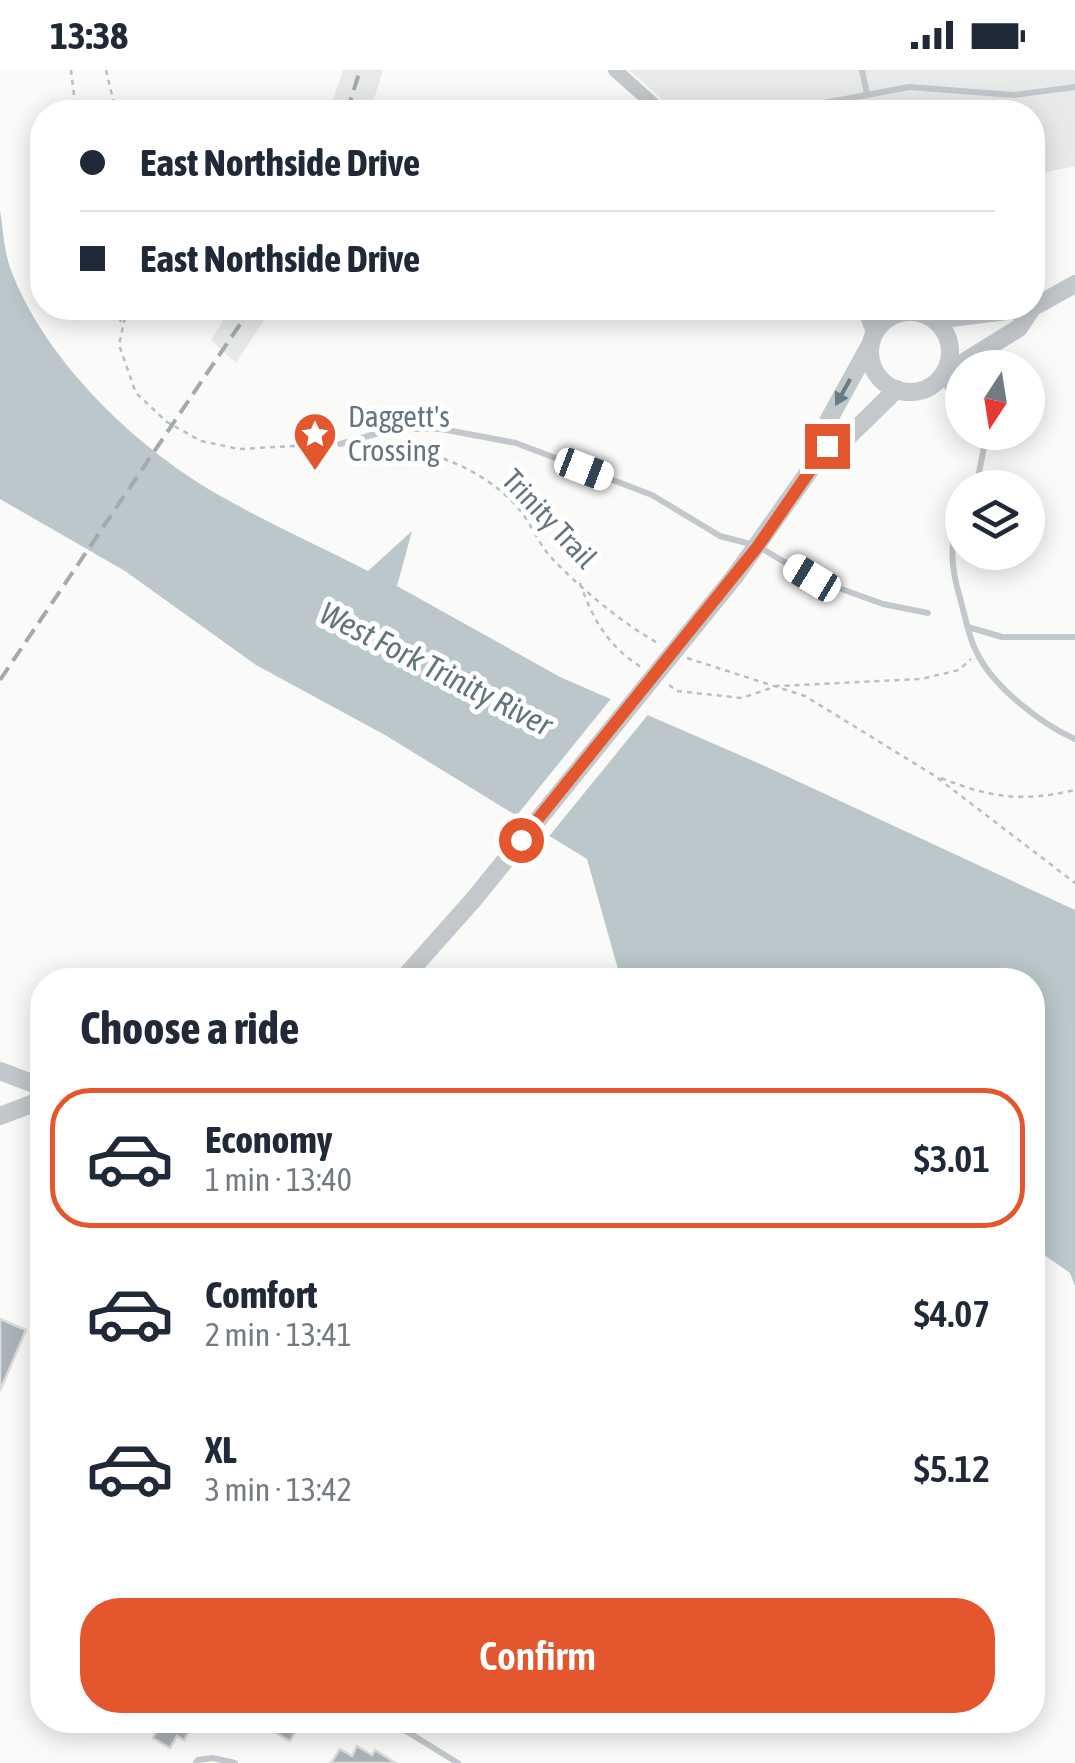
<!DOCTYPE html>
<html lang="en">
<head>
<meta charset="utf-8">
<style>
	body { margin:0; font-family:"Asap Condensed",sans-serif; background:#f2f2f3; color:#1f2937; height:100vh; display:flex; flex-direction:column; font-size:38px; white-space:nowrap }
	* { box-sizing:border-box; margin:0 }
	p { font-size:32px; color:#747a83 }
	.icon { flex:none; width:55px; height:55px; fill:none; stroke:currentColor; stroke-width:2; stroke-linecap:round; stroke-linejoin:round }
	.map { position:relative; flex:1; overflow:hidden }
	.side { position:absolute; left:30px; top:898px; width:1015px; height:765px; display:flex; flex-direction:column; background:#fff; border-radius:40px; box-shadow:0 5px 25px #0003 }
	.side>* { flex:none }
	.banner { position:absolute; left:30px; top:30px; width:1015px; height:220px; border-radius:40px; box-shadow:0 5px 25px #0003; display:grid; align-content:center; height:220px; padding:0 50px; background:#fff }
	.needle { width:65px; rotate:192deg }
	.buttons { position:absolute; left:945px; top:280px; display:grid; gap:20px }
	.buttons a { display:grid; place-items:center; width:100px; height:100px; border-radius:50%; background:#fff; box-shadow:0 5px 25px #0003; font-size:50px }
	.end { position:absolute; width:45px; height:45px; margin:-22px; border:12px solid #e4572e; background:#fff; box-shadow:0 0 0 5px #fff }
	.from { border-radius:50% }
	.car { position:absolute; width:30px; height:60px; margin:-30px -15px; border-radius:12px; box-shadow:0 0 8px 2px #0007; background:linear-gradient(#fff 24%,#345 0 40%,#fff 0 76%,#345 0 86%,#fff 0) }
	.banner b { display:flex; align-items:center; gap:35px; height:95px; font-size:38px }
	.banner b+b { border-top:2px solid #e0e1e3 }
	.banner i { width:25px; height:25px; background:#1f2937 }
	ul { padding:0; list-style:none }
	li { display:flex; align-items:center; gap:30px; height:140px; margin:0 20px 15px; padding:0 30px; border:5px solid transparent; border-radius:40px }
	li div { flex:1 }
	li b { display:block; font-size:38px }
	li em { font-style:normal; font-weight:600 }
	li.on { border-color:#e4572e }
	li>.icon { width:90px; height:90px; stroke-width:1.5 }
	h2 { padding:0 50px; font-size:45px; line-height:120px }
	.primary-button { display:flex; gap:20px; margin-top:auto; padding:20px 50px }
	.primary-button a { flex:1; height:115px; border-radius:40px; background:#e4572e; color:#fff; font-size:40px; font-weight:600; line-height:115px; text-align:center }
	.status { display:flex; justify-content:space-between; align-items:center; height:70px; padding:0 50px; background:#fff; direction:ltr }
	.status svg { height:28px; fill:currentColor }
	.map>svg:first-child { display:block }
	.built { fill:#e8e9e9 }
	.water { fill:#bbc7cb }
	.pier { fill:#fafaf8 }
	.building { fill:#aab3b9; stroke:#dcdcda; stroke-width:2.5 }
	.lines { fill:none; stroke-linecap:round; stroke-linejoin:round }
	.path { stroke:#bbbfc2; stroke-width:2.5; stroke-dasharray:5 5; stroke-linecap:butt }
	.service { stroke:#c3c8cc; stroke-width:6 }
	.minor { stroke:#c3c8cc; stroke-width:14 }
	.tertiary { stroke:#c3c8cc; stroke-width:18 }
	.rail { stroke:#a2aab0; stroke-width:4; stroke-dasharray:15 8; stroke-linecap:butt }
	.tertiary-bridge { stroke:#c3c8cc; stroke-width:18 }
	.oneway { fill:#6a7a87 }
	.route { stroke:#e4572e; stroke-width:12 }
	.labels { text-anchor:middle; stroke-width:10; stroke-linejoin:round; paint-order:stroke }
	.poi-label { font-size:30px; fill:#657683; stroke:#fff; text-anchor:start }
	.street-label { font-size:30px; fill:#657683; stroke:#fff }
	.water-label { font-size:32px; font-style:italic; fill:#60757c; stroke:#fff }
</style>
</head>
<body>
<div class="status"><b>13:38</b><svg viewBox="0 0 49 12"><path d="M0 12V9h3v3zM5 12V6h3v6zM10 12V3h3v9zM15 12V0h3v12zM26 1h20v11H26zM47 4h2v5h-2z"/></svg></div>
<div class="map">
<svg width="1075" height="1693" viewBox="0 0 1075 1693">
	<rect width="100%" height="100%" fill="#fafaf8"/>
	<!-- built -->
	<path class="built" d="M343 0H383L370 42H329Z
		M629 0H1075V96L1033 105 1032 42H676Z
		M231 238H272L236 293 211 270Z"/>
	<!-- water -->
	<path class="water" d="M0 140C3 160 4 182 11 200 46 293 140 382 226 429 272 455 321 477 368 501L412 461 397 516 560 607 758 693 1075 840V1216L1070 1203 1033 1177 1032 910H621L587 789 385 665 256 595 125 501 0 429Z"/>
	<!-- pier -->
	<path class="pier" d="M614 625 651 641 546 770 513 750Z"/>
	<!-- building -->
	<path class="building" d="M0 1249 26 1260 0 1321Z
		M162 1650H195L184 1670 177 1666 170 1678 153 1668Z
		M254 1650H302L290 1671Z
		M357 1676 372 1685 375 1680 396 1693H331L340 1679 352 1686Z"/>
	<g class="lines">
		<!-- path -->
		<path class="path" d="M71 0 76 42
			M106 0 116 42
			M115 238 122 254
			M127 238 119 275 136 323 167 352 201 371 239 379 332 374
			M375 375C428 378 484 398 520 440 531 454 538 472 549 485 575 514 624 555 658 573
			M580 513C593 550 608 576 641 597
			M687 588 805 626 935 706 1075 813
			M669 615 677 621 742 628 777 616 921 609 959 600 971 589
			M941 708C991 728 1022 732 1075 720"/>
		<!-- service -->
		<path class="service" d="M862 0 867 24
			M776 42 909 17 1014 25 1075 17
			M941 311 962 331
			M340 374 393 359H441L516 373 652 425 720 466 758 476 811 508 883 534 928 543
			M976 418 987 362
			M962 444C948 472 951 498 960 528 965 545 968 565 976 581 992 616 1041 654 1075 669
			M968 557 1002 567H1075
			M388 1650 458 1693
			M196 1693 198 1690 213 1688 235 1693"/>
		<!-- minor -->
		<path class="minor" d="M615 0 662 42
			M864 238 874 265
			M918 238 924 244"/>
		<!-- tertiary -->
		<path class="tertiary" d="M870 282a40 40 0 1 1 80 0a40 40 0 1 1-80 0Z
			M935 250 1032 238 1075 214
			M943 305 1019 258 1032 238
			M827 376 828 351 871 273
			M735 506 827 376 850 365 897 319
			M402 910 474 829
			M0 1001 42 1017
			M0 1046 42 1030"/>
		<!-- rail -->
		<path class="rail" d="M347 42 360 0
			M0 610 251 238"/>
		<!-- tertiary-bridge -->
		<path class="tertiary-bridge" d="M474 829 735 506"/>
	</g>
	<!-- one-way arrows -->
	<defs><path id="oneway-solid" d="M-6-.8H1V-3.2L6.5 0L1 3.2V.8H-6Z" transform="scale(2.5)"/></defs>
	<use class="oneway" href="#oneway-solid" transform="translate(843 322) rotate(119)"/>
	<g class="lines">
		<!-- route -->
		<path class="route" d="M521 770 758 476 827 376"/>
	</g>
	<!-- icons -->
	<defs>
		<g id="sight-pin" transform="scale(2.25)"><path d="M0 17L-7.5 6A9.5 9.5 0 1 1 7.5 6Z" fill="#e4572e" stroke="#fff"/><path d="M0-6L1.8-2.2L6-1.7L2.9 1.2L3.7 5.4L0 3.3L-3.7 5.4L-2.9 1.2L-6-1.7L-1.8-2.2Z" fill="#fff"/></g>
	</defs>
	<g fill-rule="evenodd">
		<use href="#sight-pin" x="315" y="364"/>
	</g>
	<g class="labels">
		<!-- poi labels -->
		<g class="poi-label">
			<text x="348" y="357">Daggett's<tspan x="348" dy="34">Crossing</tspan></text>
		</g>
		<!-- street labels -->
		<g class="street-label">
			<text transform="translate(549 449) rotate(47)" y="10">Trinity Trail</text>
		</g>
		<!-- water labels -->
		<g class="water-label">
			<text transform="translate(436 599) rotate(27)" y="11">West Fork Trinity River</text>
		</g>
	</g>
</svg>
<div class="buttons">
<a><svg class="needle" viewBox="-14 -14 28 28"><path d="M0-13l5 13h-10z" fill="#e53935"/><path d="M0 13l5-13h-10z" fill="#747a83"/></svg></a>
<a><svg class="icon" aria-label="layers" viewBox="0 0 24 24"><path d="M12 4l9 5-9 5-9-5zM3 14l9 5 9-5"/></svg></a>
</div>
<i class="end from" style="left:521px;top:770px"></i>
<i class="end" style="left:827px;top:376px"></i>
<i class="car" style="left:584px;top:399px;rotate:111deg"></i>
<i class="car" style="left:812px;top:508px;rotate:301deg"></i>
<div class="banner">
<b><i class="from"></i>East Northside Drive</b>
<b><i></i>East Northside Drive</b>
</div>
<section class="side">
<h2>Choose a ride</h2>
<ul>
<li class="on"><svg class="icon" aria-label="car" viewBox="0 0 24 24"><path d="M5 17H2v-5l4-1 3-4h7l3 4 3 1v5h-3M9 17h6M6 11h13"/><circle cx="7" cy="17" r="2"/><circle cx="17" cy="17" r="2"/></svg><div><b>Economy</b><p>1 min · 13:40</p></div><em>$3.01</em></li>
<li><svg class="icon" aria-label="car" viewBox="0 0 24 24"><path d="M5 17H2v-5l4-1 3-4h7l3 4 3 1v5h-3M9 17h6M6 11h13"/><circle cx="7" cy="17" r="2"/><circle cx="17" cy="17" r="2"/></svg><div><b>Comfort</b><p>2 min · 13:41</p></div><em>$4.07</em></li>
<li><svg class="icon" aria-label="car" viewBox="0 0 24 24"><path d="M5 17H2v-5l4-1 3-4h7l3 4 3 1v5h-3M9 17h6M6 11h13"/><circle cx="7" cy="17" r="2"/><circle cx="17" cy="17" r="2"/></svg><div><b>XL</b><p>3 min · 13:42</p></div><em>$5.12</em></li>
</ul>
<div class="primary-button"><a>Confirm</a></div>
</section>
</div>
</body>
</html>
